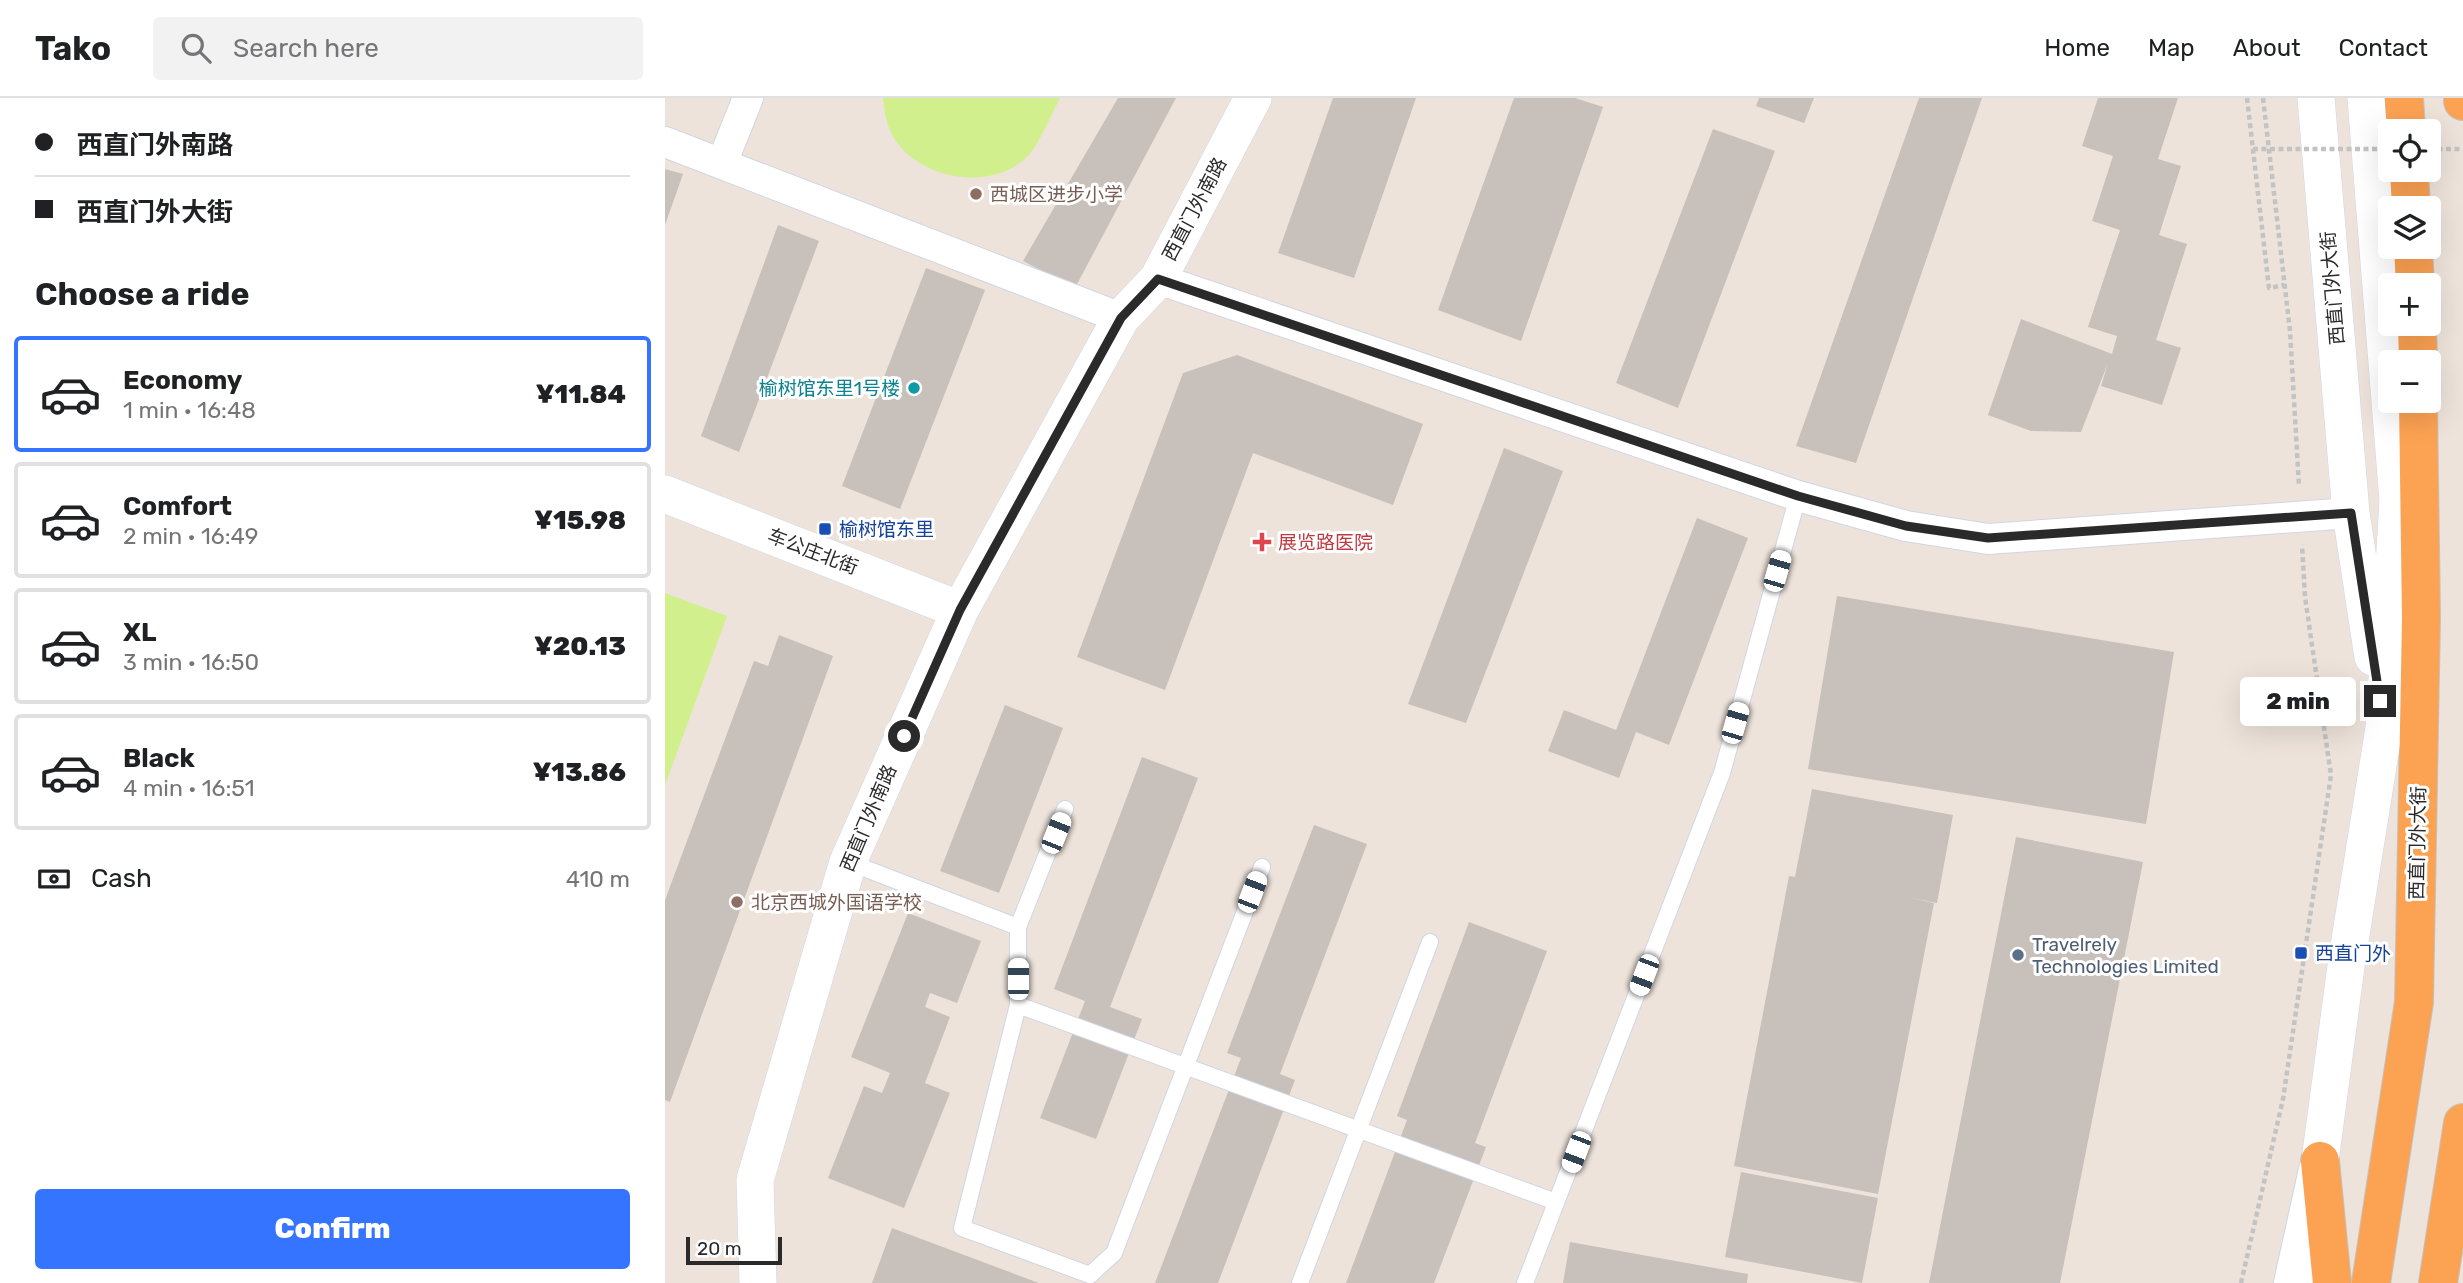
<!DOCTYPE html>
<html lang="en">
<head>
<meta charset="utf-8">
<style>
	body { margin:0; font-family:Rubik,"Noto Sans SC",sans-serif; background:#f2f2f2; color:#202124; height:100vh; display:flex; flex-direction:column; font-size:26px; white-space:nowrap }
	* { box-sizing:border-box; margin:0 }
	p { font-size:23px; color:#757577 }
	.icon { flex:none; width:38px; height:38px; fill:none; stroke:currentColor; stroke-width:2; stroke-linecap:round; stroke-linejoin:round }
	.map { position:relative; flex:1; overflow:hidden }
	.drawer { display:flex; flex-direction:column; background:#fff; width:665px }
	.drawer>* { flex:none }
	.guide { display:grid; align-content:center; height:154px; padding:0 35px; background:#fff }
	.buttons { position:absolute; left:1713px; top:21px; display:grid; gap:14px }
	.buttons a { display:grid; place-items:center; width:63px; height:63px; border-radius:7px; background:#fff; box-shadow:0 7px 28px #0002; font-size:35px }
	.scale { position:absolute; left:21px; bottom:18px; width:96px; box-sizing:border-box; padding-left:7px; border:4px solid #2a2a2a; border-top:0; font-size:19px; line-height:24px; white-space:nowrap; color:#2a2a2a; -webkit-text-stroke:5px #fff; paint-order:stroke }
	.end { position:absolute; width:32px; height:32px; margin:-16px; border:9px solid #2a2a2a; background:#fff; box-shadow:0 0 0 4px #fff }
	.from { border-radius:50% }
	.bubble { position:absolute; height:49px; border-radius:7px; background:#fff; box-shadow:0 7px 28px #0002; font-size:23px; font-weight:800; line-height:49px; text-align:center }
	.car { position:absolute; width:21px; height:42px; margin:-21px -10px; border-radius:9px; box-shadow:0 0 5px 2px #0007; background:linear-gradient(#fff 24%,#345 0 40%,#fff 0 76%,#345 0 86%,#fff 0) }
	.guide b { display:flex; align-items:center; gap:24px; height:66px; font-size:26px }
	.guide b+b { border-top:2px solid #e0e0e0 }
	.guide i { width:18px; height:18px; background:#202124 }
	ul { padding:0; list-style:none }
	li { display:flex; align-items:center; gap:21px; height:116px; margin:0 14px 10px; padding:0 21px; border:4px solid #e0e0e0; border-radius:7px }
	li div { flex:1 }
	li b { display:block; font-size:26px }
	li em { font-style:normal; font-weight:800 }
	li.on { border-color:#3574ff }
	li>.icon { width:63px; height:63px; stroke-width:1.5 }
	h2 { padding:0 35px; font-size:32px; line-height:84px }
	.pay { display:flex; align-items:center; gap:18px; height:77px; padding:0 35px; font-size:26px }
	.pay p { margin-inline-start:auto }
	.cta { display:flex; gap:14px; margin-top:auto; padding:14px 35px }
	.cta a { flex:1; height:80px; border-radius:7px; background:#3574ff; color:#fff; font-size:28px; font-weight:800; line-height:80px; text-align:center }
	header { display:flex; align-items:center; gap:42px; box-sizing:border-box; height:98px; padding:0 35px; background:#fff; border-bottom:2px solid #e0e0e0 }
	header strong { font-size:33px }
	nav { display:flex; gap:38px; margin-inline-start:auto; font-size:24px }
	.search { width:490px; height:63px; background:#f2f2f2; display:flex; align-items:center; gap:18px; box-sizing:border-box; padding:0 24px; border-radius:7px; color:#757577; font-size:26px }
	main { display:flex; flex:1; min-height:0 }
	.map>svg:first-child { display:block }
	.pitch { fill:#d2ef8e }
	.building { fill:#c8c0ba }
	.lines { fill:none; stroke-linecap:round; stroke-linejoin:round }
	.service-casing { stroke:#d0d6e4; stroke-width:18 }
	.minor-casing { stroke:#d0d6e4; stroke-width:32 }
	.tertiary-casing { stroke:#d0d6e4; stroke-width:38 }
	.secondary-casing { stroke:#d0d6e4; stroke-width:40 }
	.trunk-casing { stroke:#c3c3c3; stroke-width:40 }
	.path { stroke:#c3c3c3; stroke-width:4.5; stroke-dasharray:5 3.5; stroke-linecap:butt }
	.service { stroke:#fff; stroke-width:16 }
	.minor { stroke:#fff; stroke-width:30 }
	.tertiary { stroke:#fff; stroke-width:37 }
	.secondary { stroke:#fff; stroke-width:38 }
	.trunk { stroke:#fca253; stroke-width:38 }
	.path-bridge { stroke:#c3c3c3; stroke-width:4.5; stroke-dasharray:5 3.5; stroke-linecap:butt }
	.route { stroke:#2a2a2a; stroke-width:9 }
	.education-dot { fill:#8d6e63; stroke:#fff; stroke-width:2.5 }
	.culture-dot { fill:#0f9aa8; stroke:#fff; stroke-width:2.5 }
	.transit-dot { fill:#1a4fb4; stroke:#fff; stroke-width:2.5 }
	.health-dot { fill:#e0444e; stroke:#fff; stroke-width:2.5 }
	.service-dot { fill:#5c6f8a; stroke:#fff; stroke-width:2.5 }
	.labels { text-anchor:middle; stroke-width:6; stroke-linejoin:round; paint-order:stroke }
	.education-label { font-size:19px; fill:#785e54; stroke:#fff; text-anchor:start }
	.street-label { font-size:19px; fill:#2a2a2a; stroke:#fff }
	.culture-label { font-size:19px; fill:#0d838f; stroke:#fff; text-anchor:end }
	.transit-label { font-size:19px; fill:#164399; stroke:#fff; text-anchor:start }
	.health-label { font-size:19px; fill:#be3a42; stroke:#fff; text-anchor:start }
	.service-label { font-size:19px; fill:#4e5e75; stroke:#fff; text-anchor:start }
</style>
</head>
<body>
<header>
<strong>Tako</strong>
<div class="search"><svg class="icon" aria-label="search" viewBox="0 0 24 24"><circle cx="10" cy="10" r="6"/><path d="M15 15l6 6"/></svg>Search here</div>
<nav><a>Home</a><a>Map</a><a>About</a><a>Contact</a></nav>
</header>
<main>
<section class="drawer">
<div class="guide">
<b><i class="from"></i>西直门外南路</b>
<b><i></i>西直门外大街</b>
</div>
<h2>Choose a ride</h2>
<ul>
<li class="on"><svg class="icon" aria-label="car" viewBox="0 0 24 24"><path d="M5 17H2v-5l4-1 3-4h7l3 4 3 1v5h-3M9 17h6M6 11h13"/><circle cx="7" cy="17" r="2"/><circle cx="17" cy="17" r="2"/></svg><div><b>Economy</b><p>1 min · 16:48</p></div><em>¥11.84</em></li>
<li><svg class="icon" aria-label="car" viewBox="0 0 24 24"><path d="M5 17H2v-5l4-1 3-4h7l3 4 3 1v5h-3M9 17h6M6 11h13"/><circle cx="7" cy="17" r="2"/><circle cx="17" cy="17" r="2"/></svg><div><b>Comfort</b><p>2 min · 16:49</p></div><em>¥15.98</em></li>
<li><svg class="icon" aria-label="car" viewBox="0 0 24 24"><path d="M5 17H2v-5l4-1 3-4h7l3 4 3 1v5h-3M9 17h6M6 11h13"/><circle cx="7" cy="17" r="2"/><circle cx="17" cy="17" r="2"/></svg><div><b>XL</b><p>3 min · 16:50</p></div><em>¥20.13</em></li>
<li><svg class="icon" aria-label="car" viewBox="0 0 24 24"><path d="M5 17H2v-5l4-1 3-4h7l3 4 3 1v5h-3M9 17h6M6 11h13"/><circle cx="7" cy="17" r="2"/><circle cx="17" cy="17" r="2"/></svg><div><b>Black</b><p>4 min · 16:51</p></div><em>¥13.86</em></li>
</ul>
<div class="pay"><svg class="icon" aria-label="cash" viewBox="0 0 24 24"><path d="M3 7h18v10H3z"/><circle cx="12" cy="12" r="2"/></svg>Cash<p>410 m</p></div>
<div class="cta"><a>Confirm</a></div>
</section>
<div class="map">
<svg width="1798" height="1185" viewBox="0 0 1798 1185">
	<rect width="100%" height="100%" fill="#ede3da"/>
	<!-- pitch -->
	<path class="pitch" d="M218 0H395C387 15 374 46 364 57 329 93 262 83 233 46 223 34 219 15 218 0Z
		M0 495 62 518 0 687Z"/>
	<!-- building -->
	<path class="building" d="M453 0H511L410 190 358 163Z
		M668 0H751L689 180 613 155Z
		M849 0H910L938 9 856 243 773 212Z
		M1094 0H1149L1139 25 1091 8Z
		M1254 0H1317L1191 365 1131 348Z
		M1433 0H1513L1493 61 1516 68 1494 137 1522 146 1491 242 1516 250 1497 307 1436 288 1443 265 1416 334 1366 333 1323 317 1356 221 1447 256 1452 238 1423 229 1455 132 1427 123 1448 58 1417 48Z
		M1048 31 1110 53 1013 310 951 285Z
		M0 71 18 76 0 127Z
		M113 127 154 143 74 354 36 338Z
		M261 170 320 192 235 411 177 388Z
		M572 257 758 326 728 407 588 355 500 592 412 559 518 275Z
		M839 350 898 373 801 625 743 606Z
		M1032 420 1083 440 1004 647 971 634 954 680 883 653 899 612 951 632Z
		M1172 498 1509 554 1481 726 1143 671Z
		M114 537 168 558 5 1004 0 1002V802L89 563 103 568Z
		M340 607 398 630 334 795 275 773Z
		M477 659 533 680 445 909 477 921 431 1041 375 1020 420 903 389 891Z
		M1147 691 1288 717 1272 805 1242 799 1269 805 1213 1096 1069 1068 1124 778 1130 779Z
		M649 727 702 746 615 976 630 982 553 1185H490L576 960 562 955Z
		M1351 739 1478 764 1395 1185H1264Z
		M243 815 316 843 292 905 265 895 260 909 285 919 260 985 285 995 239 1110 163 1080 199 988 217 995 225 975 186 959Z
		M804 824 882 853 810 1045 821 1049 769 1185H681L742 1022 732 1018Z
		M1076 1074 1213 1100 1197 1185 1060 1159Z
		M227 1130 374 1185H207Z
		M905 1144 1083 1176 1082 1185H898Z"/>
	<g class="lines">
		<!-- service casing -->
		<g class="service-casing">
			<path id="service" d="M183 764 353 829V907L891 1104
				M353 829 400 711
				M353 907 297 1130 425 1177 449 1155 597 769
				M635 1185 765 844
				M860 1185 1057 675 1133 398"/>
		</g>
		<!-- minor casing -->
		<g class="minor-casing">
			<path id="minor" d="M0 44 456 220
				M57 65 83 0
				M493 181 1133 398 1241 428 1323 441 1686 415"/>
		</g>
		<!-- tertiary casing -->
		<g class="tertiary-casing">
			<path id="tertiary" d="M1651 0 1686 415 1708 559
				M0 396 295 512
				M1655 1063 1682 861 1719 630 1733 403 1701 0
				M93 1185 90 1082 183 764 295 512 456 220 493 181 588 0"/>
		</g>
		<!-- secondary casing -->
		<g class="secondary-casing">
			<path id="secondary" d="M1628 1185 1653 1072"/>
		</g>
		<!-- trunk casing -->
		<g class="trunk-casing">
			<path id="trunk" d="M1739 0 1741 33
				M1798 0V3
				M1744 72 1746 110
				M1748 149 1750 187
				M1752 226 1753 264
				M1655 1063 1667 1185
				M1706 1185 1749 904 1756 520 1753 303
				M1773 1185 1798 1025"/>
		</g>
		<!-- path -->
		<path class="path" d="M1582 0 1604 190 1619 187
			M1598 0 1625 233 1634 389
			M1576 1185 1618 1001 1666 677 1640 499 1637 447"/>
		<!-- service -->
		<use href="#service" class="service"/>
		<!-- minor -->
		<use href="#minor" class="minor"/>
		<!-- tertiary -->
		<use href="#tertiary" class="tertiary"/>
		<!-- secondary -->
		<use href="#secondary" class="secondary"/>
		<!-- trunk -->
		<use href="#trunk" class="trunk"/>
		<!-- path-bridge -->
		<path class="path-bridge" d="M1588 51H1726
			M1764 51H1798"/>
	</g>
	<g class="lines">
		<!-- route -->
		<path class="route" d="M239 638 295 512 456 220 493 181 1133 398 1241 428 1323 440 1686 415 1715 603"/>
	</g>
	<!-- markers -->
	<g class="education-dot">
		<circle cx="311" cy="96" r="7"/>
		<circle cx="72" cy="804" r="7"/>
	</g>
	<circle class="culture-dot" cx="249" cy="290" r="7"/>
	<g class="transit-dot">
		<rect x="153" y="424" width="14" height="14" rx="3.5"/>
		<rect x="1629" y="848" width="14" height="14" rx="3.5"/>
	</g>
	<path class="health-dot" d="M593.5 433.5h7v7h7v7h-7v7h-7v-7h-7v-7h7z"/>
	<circle class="service-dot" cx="1353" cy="857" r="7"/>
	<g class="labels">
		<!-- education labels -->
		<g class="education-label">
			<text x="325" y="103">西城区进步小学</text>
			<text x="86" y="811">北京西城外国语学校</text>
		</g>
		<!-- street labels -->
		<g class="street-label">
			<text transform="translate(529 111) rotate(-62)" y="7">西直门外南路</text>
			<text transform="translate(1667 190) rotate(-95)" y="7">西直门外大街</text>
			<text transform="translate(148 453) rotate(21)" y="7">车公庄北街</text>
			<text transform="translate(203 720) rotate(-67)" y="7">西直门外南路</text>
			<text transform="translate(1752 745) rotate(-89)" y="7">西直门外大街</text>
		</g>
		<!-- culture labels -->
		<g class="culture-label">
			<text x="235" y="297">榆树馆东里1号楼</text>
		</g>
		<!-- transit labels -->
		<g class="transit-label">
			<text x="174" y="438">榆树馆东里</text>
			<text x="1650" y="862">西直门外</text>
		</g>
		<!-- health labels -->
		<g class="health-label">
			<text x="613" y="451">展览路医院</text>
		</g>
		<!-- service labels -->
		<g class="service-label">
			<text x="1367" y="853">Travelrely<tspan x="1367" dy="22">Technologies Limited</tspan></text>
		</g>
	</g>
</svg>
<div class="buttons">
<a><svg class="icon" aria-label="locate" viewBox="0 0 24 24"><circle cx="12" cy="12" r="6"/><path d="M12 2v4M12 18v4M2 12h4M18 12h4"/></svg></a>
<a><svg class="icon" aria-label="layers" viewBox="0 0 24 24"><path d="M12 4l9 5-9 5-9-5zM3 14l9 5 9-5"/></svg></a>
<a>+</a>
<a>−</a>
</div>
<div class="scale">20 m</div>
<i class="end from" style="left:239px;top:638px"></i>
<i class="end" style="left:1715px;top:603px"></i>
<div class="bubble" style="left:1575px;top:579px;width:116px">2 min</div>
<i class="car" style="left:1112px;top:473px;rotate:16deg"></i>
<i class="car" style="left:1070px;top:625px;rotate:16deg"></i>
<i class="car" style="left:391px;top:735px;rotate:22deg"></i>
<i class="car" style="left:587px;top:794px;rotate:21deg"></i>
<i class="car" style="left:979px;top:877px;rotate:201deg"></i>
<i class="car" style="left:353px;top:881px;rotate:0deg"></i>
<i class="car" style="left:911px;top:1054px;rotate:201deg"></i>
</div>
</main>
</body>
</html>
